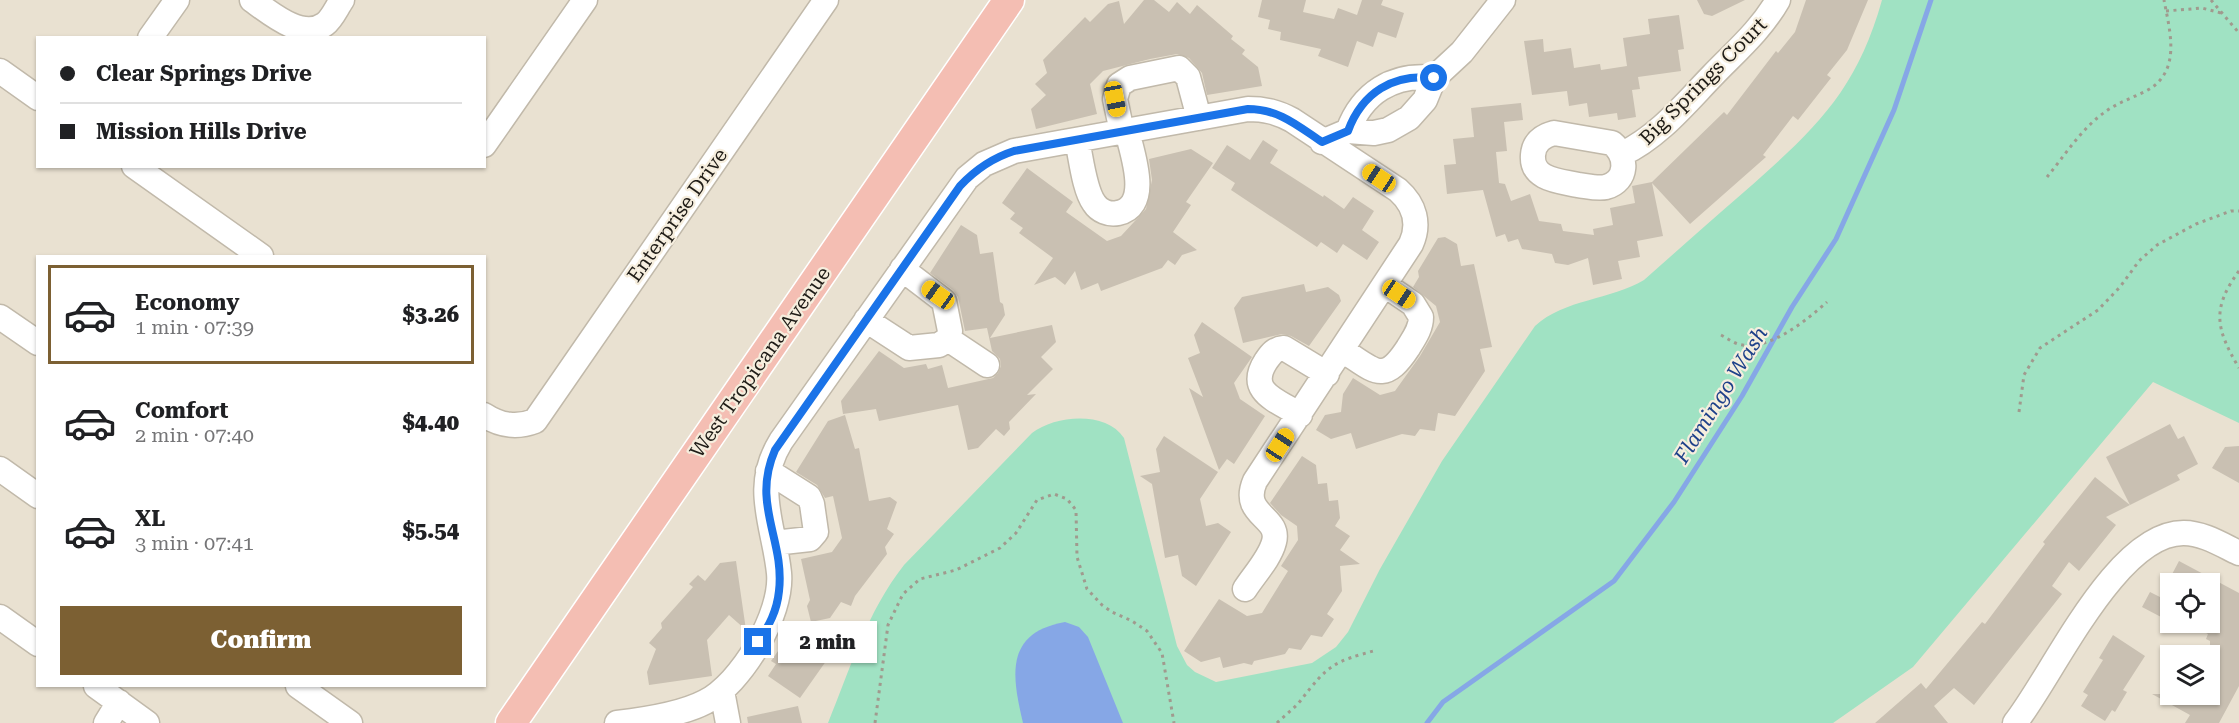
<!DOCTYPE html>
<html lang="en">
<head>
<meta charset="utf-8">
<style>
	body { margin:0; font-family:"Roboto Serif",serif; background:#f2f2f2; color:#202124; height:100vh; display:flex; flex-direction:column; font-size:22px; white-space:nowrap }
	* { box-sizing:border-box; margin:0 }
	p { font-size:20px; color:#757577 }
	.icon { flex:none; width:33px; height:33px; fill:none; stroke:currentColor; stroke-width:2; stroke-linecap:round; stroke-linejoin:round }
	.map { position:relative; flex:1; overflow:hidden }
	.drawer { position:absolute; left:36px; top:255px; width:450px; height:432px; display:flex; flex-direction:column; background:#fff; border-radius:0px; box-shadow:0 2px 4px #0004 }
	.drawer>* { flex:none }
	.guide { position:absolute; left:36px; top:36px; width:450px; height:132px; border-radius:0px; box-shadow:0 2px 4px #0004; display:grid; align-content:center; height:132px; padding:0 24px; background:#fff }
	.fabs { position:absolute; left:2160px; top:573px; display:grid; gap:12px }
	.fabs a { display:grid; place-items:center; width:60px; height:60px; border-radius:0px; background:#fff; box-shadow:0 2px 4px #0004; font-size:30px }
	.end { position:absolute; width:27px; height:27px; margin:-14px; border:8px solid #1a73e8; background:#fff; box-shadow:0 0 0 3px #fff }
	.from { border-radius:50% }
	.bubble { position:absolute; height:42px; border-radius:0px; background:#fff; box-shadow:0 2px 4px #0004; font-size:20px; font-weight:800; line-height:42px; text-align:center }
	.car { position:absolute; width:18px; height:36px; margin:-18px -9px; border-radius:8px; box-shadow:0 0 4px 2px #0007; background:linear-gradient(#f5c518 24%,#345 0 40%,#f5c518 0 76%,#345 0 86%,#f5c518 0) }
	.guide b { display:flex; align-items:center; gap:21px; height:57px; font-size:22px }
	.guide b+b { border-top:2px solid #e0e0e0 }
	.guide i { width:15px; height:15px; background:#202124 }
	ul { padding:10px 0 0; list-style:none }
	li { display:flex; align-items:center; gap:18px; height:99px; margin:0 12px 9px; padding:0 12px; border:3px solid transparent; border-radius:0px }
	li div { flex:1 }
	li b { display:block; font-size:22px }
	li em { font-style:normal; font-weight:800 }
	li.selected { border-color:#7c6033 }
	li>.icon { width:54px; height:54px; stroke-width:1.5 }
	.cta { display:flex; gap:12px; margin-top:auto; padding:12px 24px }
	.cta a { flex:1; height:69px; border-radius:0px; background:#7c6033; color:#fff; font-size:24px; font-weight:800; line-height:69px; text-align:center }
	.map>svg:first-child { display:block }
	.green { fill:#a0e2c3 }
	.water { fill:#86a7e6 }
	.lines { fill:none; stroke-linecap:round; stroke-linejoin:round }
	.stream { stroke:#86a7e6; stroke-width:5 }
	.building { fill:#c9c0b2 }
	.minor-casing { stroke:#c1b9aa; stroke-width:27 }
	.major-casing { stroke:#fff; stroke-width:33 }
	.path { stroke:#a09a8e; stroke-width:3; stroke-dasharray:3 4.5; stroke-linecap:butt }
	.minor { stroke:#fff; stroke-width:24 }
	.major { stroke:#f4beb3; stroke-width:30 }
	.route { stroke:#1a73e8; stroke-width:8 }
	.labels { text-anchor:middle; stroke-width:4.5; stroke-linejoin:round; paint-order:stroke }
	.street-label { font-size:20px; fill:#1f1c17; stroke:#f6eede }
	.water-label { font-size:21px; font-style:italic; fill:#1e418a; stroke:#f6eede }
</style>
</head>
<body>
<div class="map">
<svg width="2239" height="723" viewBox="0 0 2239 723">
	<rect width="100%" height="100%" fill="#e9e1d1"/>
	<!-- green -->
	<path class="green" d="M1882 0H2239V423L2153 382 1913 667 1833 723H828C850 669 867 612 904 565L1032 433C1056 415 1106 411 1124 438L1177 646 1187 665 1195 672 1216 682 1312 663 1336 647 1348 632 1380 569 1442 461 1535 326C1564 299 1611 300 1644 280 1677 251 1710 221 1744 192 1813 131 1856 93 1882 0Z"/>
	<!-- water -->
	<path class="water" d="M1065 622 1079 627 1088 637 1123 723H1023C1012 676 1004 633 1065 622Z"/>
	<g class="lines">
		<!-- stream -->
		<path class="stream" d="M1427 723 1443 702 1614 581 1674 502 1742 396 1792 307 1836 239 1894 110 1931 0"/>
	</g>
	<!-- building -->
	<path class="building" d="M1144 0H1154L1169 12 1177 2 1190 14 1197 5 1233 36 1231 39 1245 50 1242 54 1258 67 1262 86 1207 95 1202 73 1189 58 1177 54 1150 59 1103 71 1090 84 1097 114 1036 129 1031 109 1046 95 1035 84 1047 73 1043 60 1085 17 1090 22 1108 4 1119 1 1124 24Z
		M1262 0H1306L1303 12 1334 19 1338 8 1357 15 1362 0H1383L1381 5 1404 13 1396 38 1378 32 1373 47 1357 41 1348 67 1318 56 1321 49 1280 40 1281 32 1268 29 1270 20 1258 17Z
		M1697 0H1745L1712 16 1704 14Z
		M1806 0H1868L1847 50 1827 75 1831 78 1798 120 1793 116 1763 155 1766 157 1690 224 1652 183 1663 236 1637 241 1640 257 1618 261 1622 279 1593 285 1588 258 1568 265 1555 263 1552 254 1522 249 1518 239 1508 242 1505 234 1496 237 1483 190 1447 194 1444 165 1456 164 1453 139 1474 137 1471 108 1521 103 1523 120 1504 122 1507 151 1496 152 1499 183 1505 184 1511 201 1530 194 1539 221 1561 224 1563 231 1594 235 1593 229 1613 225 1610 208 1635 203 1632 186 1652 182 1724 112 1727 115 1776 51 1778 53 1795 32Z
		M1679 15 1684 49 1678 50 1681 71 1638 77 1640 89 1632 90 1636 117 1618 120 1617 113 1589 117 1587 103 1569 106 1567 91 1532 95 1524 41 1543 39 1544 52 1571 48 1574 68 1600 64 1601 70 1627 66 1623 38 1650 34 1648 19Z
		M1263 140 1278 150 1270 163 1323 197 1324 195 1344 209 1353 197 1374 211 1362 230 1379 242 1367 260 1343 244 1337 253 1321 242 1317 247 1231 190 1235 183 1212 168 1227 145 1250 160Z
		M1191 149 1213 163 1186 202 1191 205 1173 232 1197 250 1182 255 1175 265 1168 260 1162 268 1101 291 1098 283 1081 290 1075 271 1065 285 1055 277 1034 285 1053 258 1019 233 1023 228 1010 219 1015 213 1002 203 1027 168 1073 202 1066 212 1107 241 1121 236 1146 209 1152 180 1149 159Z
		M961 225 977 235 980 254 993 252 1000 302 1003 304 1005 315 990 338 1052 325 1056 342 1041 357 1053 369 1027 395 1036 394 1009 422 1010 429 1004 436 996 429 978 448 968 450 958 405 879 421 876 409 843 414 841 401 879 351 904 368 926 364 928 369 942 365 948 388 993 378 998 373 1001 366 1000 359 992 351 987 328 965 331 958 297 953 290 930 273Z
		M1445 237 1457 244 1461 266 1474 264 1492 347 1480 349 1485 371 1455 416 1438 413 1435 431 1420 429 1415 436 1402 434 1356 449 1351 433 1331 439 1316 430 1325 415 1341 412 1343 394 1353 378 1380 395 1395 391 1420 356 1440 322 1436 306 1413 287 1419 277 1418 271 1438 238Z
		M1304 284 1306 292 1328 287 1339 295 1341 301 1309 346 1291 336 1282 334 1243 343 1234 308 1242 297Z
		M1202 322 1252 357 1234 383 1240 399 1265 416 1234 464 1227 459 1219 470 1189 388 1203 397 1188 358 1200 353 1194 335Z
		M845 415 855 449 859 448 869 501 890 497 897 502 887 529 894 534 885 547 887 554 855 596 851 606 841 602 830 618 811 622 807 606 810 600 801 559 832 552 842 538 833 496 825 498 817 485 796 472 828 421Z
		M2170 424 2178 439 2184 436 2198 464 2177 475 2180 480 2130 505 2106 457Z
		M1164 436 1218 472 1200 499 1206 526 1218 523 1231 532 1196 586 1182 576 1178 555 1165 558 1152 484 1140 476 1160 472 1156 449Z
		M2239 446V483L2212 468 2225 447Z
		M1302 456 1316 465 1318 484 1327 483 1329 501 1338 500 1340 518 1335 526 1350 536 1340 550 1360 564 1340 566 1342 591 1327 614 1334 619 1322 637 1311 635 1301 650 1289 648 1285 654 1254 661 1252 665 1244 663 1223 668 1220 657 1201 662 1184 651 1219 599 1247 616 1262 613 1288 571 1281 566 1298 540 1297 526 1281 515 1270 503Z
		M2095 477 2130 505 2106 517 2116 525 2079 571 2069 562 2052 586 2062 594 1974 705 1954 688 1934 706 1948 723H1875L1921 683 1926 689 1982 622 1985 624 2045 544 2043 542Z
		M736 561 746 630 729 615 707 640 712 676 649 685 647 672 656 649 649 643 662 628 661 623 693 587 689 584 698 575 705 581 720 563Z
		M2179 561 2239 593V686L2219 723H2185L2190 715 2152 694H2210V641L2206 639 2208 634 2186 622H2210V584H2170V614L2164 611 2161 617 2142 607 2150 592 2160 597Z
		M803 624 836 647 800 698 768 676 776 664 771 661 790 634 794 637Z
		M2113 635 2145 656 2123 690 2127 692 2115 712 2112 710 2105 721 2081 706 2088 695 2083 692 2103 660 2099 658Z
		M798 706 802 723H748L747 717Z"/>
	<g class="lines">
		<!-- minor casing -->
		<g class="minor-casing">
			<path id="minor" d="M252 0C270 13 303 41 325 24 332 19 337 7 342 0
				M150 38 177 0
				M0 71 38 98
				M1348 131C1362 93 1393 73 1434 78
				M1122 132 1115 99 1119 85 1130 78 1179 68 1188 77 1199 118
				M1554 133 1612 143C1628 156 1628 181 1606 187 1597 189 1587 186 1578 185 1560 181 1531 180 1533 155 1534 142 1543 136 1554 133Z
				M1077 140C1081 157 1084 189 1094 203 1099 211 1109 215 1118 213 1152 206 1132 153 1127 131
				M1322 142 1348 131 1374 133 1388 130 1409 118 1425 100 1434 78 1462 52 1503 0
				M484 145 585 0
				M1622 154C1658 137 1684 105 1712 76 1735 52 1761 30 1778 0
				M134 166 261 256
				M0 317 38 343
				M866 320 909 348 939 345 948 339 950 331 944 301 902 269
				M948 339 987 365
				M1342 350C1374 370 1383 386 1408 348 1414 338 1421 329 1421 317L1413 304 1385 285
				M484 415C501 426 517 428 535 421L826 0
				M1300 415C1277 400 1246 392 1266 361 1271 354 1274 349 1284 348L1327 374
				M0 469 38 496
				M768 471 809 497 812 504 816 532 810 539 774 543
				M0 617 38 644
				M96 686 147 723
				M298 686 350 723
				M722 691 728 723
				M106 723 119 702
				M617 723C643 720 682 714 705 702 741 684 783 614 779 573 774 524 752 488 781 441L967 178 984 164 1014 151 1248 109C1265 109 1277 112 1292 120L1398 190C1415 205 1420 224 1411 244L1255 481C1240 516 1281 516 1274 542 1270 558 1254 575 1245 589
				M2015 723C2053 675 2116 532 2184 533 2203 533 2222 545 2239 553"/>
		</g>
		<!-- major casing -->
		<g class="major-casing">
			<path id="major" d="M511 723 1009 0"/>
		</g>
		<!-- path -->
		<path class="path" d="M2211 0 2239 33
			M2166 11 2202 8 2221 13
			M2047 177C2065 155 2082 128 2105 112 2117 103 2132 98 2146 91 2182 72 2170 32 2164 0
			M2239 271C2211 309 2216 329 2239 368
			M1721 335C1727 338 1732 342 1738 344 1767 353 1807 320 1827 302
			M2019 412 2024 375 2040 348 2098 310 2120 287 2139 261 2157 245 2196 224 2231 211H2239
			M875 723 888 625 903 594 920 579 956 570 1000 548 1016 533 1037 500 1054 494 1067 499 1076 510 1077 557 1087 589 1102 605 1112 612 1132 621 1147 631 1162 653 1174 723
			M1277 723C1285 715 1294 709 1301 700 1329 664 1333 662 1377 650"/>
		<!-- minor -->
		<use href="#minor" class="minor"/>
		<!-- major -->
		<use href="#major" class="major"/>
	</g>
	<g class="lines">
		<!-- route -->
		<path class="route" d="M758 642C769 626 777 611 779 591 785 539 751 505 775 450L960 186C976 169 992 158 1014 151L1248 109C1279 109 1298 126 1322 142L1348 131C1362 93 1393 73 1434 78"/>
	</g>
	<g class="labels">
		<!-- street labels -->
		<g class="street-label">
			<text transform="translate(1703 81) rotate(-45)" y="7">Big Springs Court</text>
			<text transform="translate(677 215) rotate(-55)" y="7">Enterprise Drive</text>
			<text transform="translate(760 362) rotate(-55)" y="7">West Tropicana Avenue</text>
		</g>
		<!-- water labels -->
		<g class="water-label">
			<text transform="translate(1721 395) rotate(-58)" y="7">Flamingo Wash</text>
		</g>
	</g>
</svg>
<div class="fabs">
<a><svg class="icon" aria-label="locate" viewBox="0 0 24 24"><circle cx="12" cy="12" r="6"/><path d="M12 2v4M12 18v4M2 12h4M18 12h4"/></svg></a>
<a><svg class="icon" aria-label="layers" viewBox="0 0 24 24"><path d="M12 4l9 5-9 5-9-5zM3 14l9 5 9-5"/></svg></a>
</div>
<i class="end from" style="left:1434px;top:78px"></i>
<i class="end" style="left:758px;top:642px"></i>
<div class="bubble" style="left:778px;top:621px;width:99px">2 min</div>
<i class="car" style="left:1115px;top:99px;rotate:169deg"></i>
<i class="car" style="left:1379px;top:178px;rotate:303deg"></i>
<i class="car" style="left:1399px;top:294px;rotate:124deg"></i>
<i class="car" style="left:938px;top:295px;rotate:305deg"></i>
<i class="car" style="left:1280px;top:445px;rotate:33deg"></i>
<div class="guide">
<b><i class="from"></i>Clear Springs Drive</b>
<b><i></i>Mission Hills Drive</b>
</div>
<section class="drawer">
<ul>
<li class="selected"><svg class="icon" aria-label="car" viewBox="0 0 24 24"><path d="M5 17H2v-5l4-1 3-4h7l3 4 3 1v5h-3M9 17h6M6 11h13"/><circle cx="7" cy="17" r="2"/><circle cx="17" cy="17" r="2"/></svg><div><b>Economy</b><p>1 min · 07:39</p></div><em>$3.26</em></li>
<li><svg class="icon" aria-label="car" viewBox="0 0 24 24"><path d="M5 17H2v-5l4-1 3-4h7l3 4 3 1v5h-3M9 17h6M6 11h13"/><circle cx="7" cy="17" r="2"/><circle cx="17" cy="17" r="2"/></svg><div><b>Comfort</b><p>2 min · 07:40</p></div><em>$4.40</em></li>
<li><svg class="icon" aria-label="car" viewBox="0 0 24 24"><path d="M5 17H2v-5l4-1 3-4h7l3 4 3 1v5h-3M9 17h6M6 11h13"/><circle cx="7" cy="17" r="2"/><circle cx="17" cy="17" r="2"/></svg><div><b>XL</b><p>3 min · 07:41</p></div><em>$5.54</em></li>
</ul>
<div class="cta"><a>Confirm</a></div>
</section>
</div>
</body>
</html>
